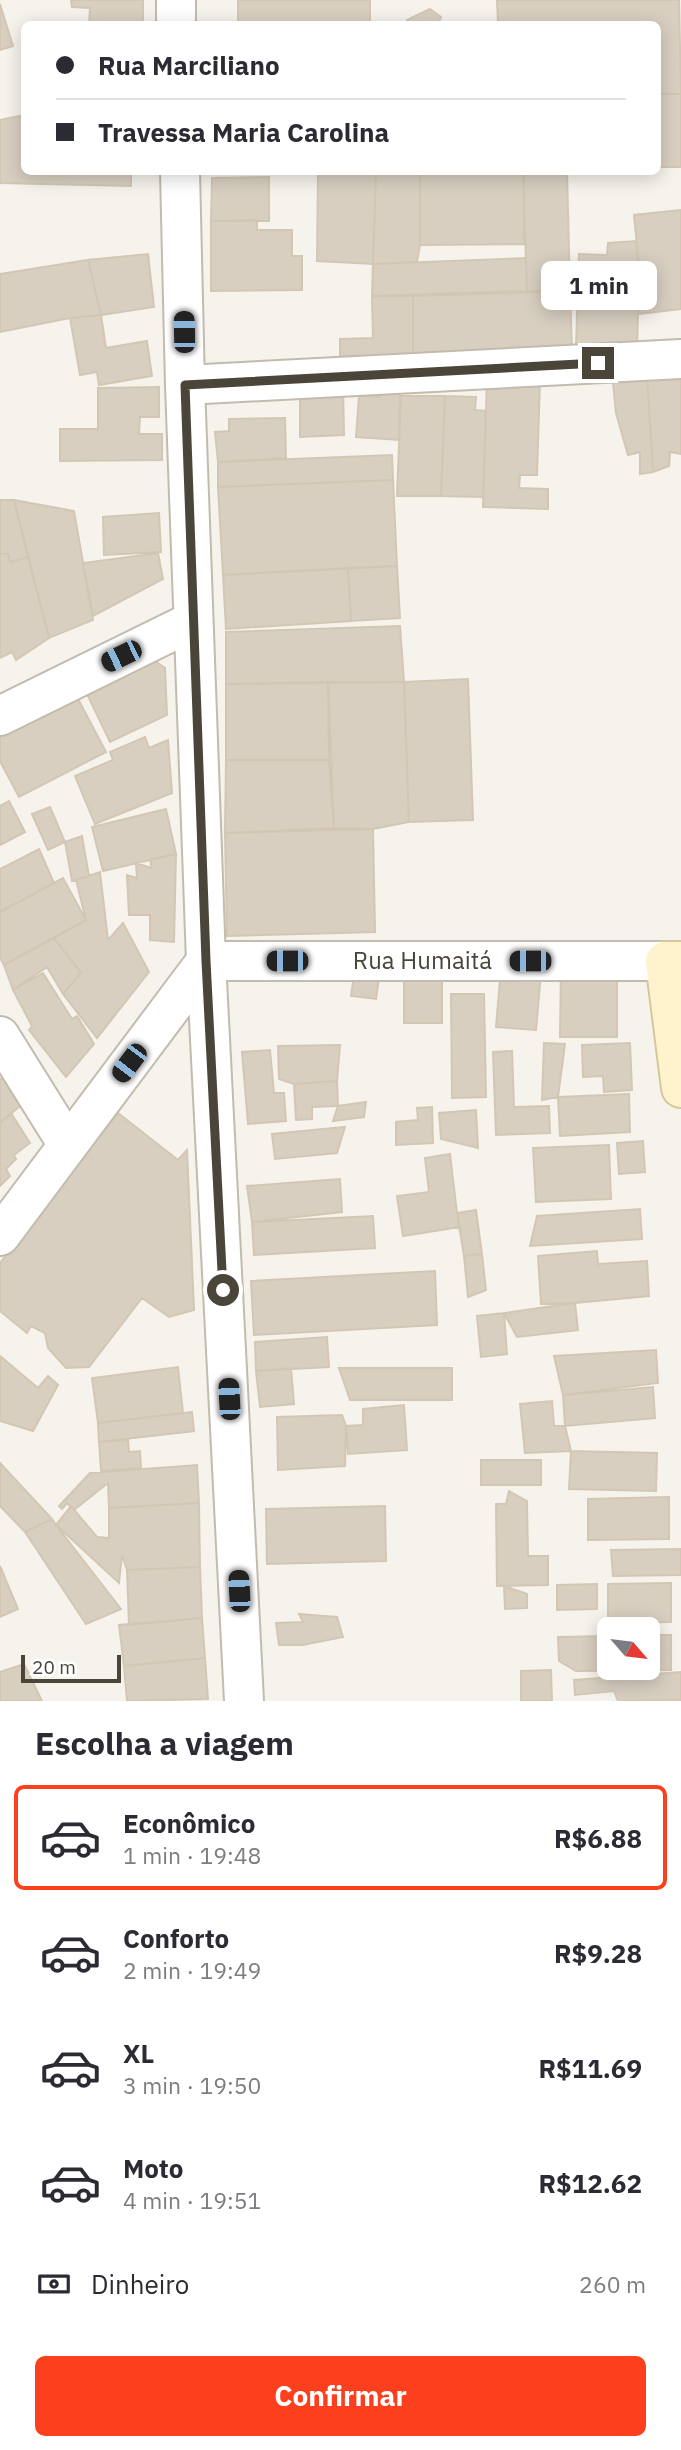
<!DOCTYPE html>
<html lang="pt">
<head>
<meta charset="utf-8">
<style>
	body { margin:0; font-family:"IBM Plex Sans",sans-serif; background:#f7f7f7; color:#2b2b33; height:100vh; display:flex; flex-direction:column; font-size:26px; white-space:nowrap }
	* { box-sizing:border-box; margin:0 }
	p { font-size:23px; color:#7c7c81 }
	.icon { flex:none; width:38px; height:38px; fill:none; stroke:currentColor; stroke-width:2; stroke-linecap:round; stroke-linejoin:round }
	.map { position:relative; height:1701px; overflow:hidden }
	.details { display:flex; flex-direction:column; background:#fff; flex:1 }
	.details>* { flex:none }
	.banner { position:absolute; left:21px; top:21px; width:640px; height:154px; border-radius:10px; box-shadow:0 4px 18px #0003; display:grid; align-content:center; height:154px; padding:0 35px; background:#fff }
	.needle { width:46px; rotate:118deg }
	.tools { position:absolute; left:597px; top:1617px; display:grid; gap:14px }
	.tools a { display:grid; place-items:center; width:63px; height:63px; border-radius:10px; background:#fff; box-shadow:0 4px 18px #0003; font-size:35px }
	.scale { position:absolute; left:21px; bottom:18px; width:100px; box-sizing:border-box; padding-left:7px; border:4px solid #4b4439; border-top:0; font-size:19px; line-height:24px; white-space:nowrap; color:#4b4439; -webkit-text-stroke:5px #fff; paint-order:stroke }
	.end { position:absolute; width:32px; height:32px; margin:-16px; border:9px solid #4b4439; background:#fff; box-shadow:0 0 0 4px #fff }
	.from { border-radius:50% }
	.bubble { position:absolute; height:49px; border-radius:10px; background:#fff; box-shadow:0 4px 18px #0003; font-size:23px; font-weight:700; line-height:49px; text-align:center }
	.car { position:absolute; width:21px; height:42px; margin:-21px -10px; border-radius:9px; box-shadow:0 0 5px 2px #0007; background:linear-gradient(#222 24%,#8ab4d8 0 40%,#222 0 76%,#8ab4d8 0 86%,#222 0) }
	.banner b { display:flex; align-items:center; gap:24px; height:66px; font-size:26px }
	.banner b+b { border-top:2px solid #e1e1e2 }
	.banner i { width:18px; height:18px; background:#2b2b33 }
	ul { padding:0; list-style:none }
	li { display:flex; align-items:center; gap:21px; height:105px; margin:0 14px 10px; padding:0 21px; border:4px solid transparent; border-radius:10px }
	li div { flex:1 }
	li b { display:block; font-size:26px }
	li em { font-style:normal; font-weight:700 }
	li.selected { border-color:#fc3f1d }
	li>.icon { width:63px; height:63px; stroke-width:1.5 }
	h2 { padding:0 35px; font-size:32px; line-height:84px }
	.pay { display:flex; align-items:center; gap:18px; height:77px; padding:0 35px; font-size:26px }
	.pay p { margin-inline-start:auto }
	.cta { display:flex; gap:14px; margin-top:auto; padding:14px 35px }
	.cta a { flex:1; height:80px; border-radius:10px; background:#fc3f1d; color:#fff; font-size:28px; font-weight:700; line-height:80px; text-align:center }
	.map>svg:first-child { display:block }
	.building { fill:#d8cfc1; stroke:#d3c7b4; stroke-width:2 }
	.lines { fill:none; stroke-linecap:round; stroke-linejoin:round }
	.minor-casing { stroke:#c2bbae; stroke-width:42 }
	.tertiary-casing { stroke:#c2bbae; stroke-width:42 }
	.secondary-casing { stroke:#d6c79b; stroke-width:42 }
	.minor { stroke:#fff; stroke-width:38 }
	.tertiary { stroke:#fff; stroke-width:38 }
	.secondary { stroke:#fff3cd; stroke-width:38 }
	.route { stroke:#4b4439; stroke-width:9 }
	.labels { text-anchor:middle; stroke-width:6; stroke-linejoin:round; paint-order:stroke }
	.street-label { font-size:24px; fill:#4b4439; stroke:#fff }
</style>
</head>
<body>
<div class="map">
<svg width="681" height="1701" viewBox="0 0 681 1701">
	<rect width="100%" height="100%" fill="#f6f3ec"/>
	<!-- building -->
	<path class="building" d="M71 0H143V24H89L90 8 72 7Z
		M238 0H370V24H238Z
		M497 0H679L681 94H658V24H498Z
		M0 4 13 46 0 50Z
		M430 9 441 17 438 24H408L407 20Z
		M658 94H681V167H658Z
		M24 115V172H131V186L0 183V120Z
		M318 172H376L373 264 317 261Z
		M376 172H420V245L417 262 373 264Z
		M420 172H524V244L420 245Z
		M523 172H567L570 291H527Z
		M269 177V221H211L212 178Z
		M681 210V309L638 314 640 276 634 215Z
		M257 220V230H292V256H302V290L211 291V221Z
		M636 241 639 279 637 347 576 345 579 254 607 255 608 243Z
		M148 254 154 307 101 315 88 260Z
		M526 258 527 291 372 296 373 264Z
		M88 260 101 315 70 318 0 332V274Z
		M570 291 572 349 413 358V296Z
		M372 296H413V368H340V339L373 338Z
		M101 315 106 348 147 341 152 376 99 385 97 372 80 375 70 318Z
		M681 372V454L670 452 669 466 653 472 647 375Z
		M612 373 647 375 653 472 640 474V452L628 455 616 413Z
		M487 378 540 380 537 475H520L519 488 548 489V509L483 507Z
		M343 385 344 435 300 437V387Z
		M159 387V417H140L139 434H162V460L60 461V429H98V388Z
		M380 388H400L399 440 356 437 359 396 380 397Z
		M401 396H445L441 496H397Z
		M445 396 476 397 475 410 486 411 483 497 441 496Z
		M285 418 286 458 218 462 215 432 229 431V419Z
		M392 455 393 480 218 487V462Z
		M393 480 397 566 223 575 218 487Z
		M0 500H14L28 557 10 562 8 554H0Z
		M14 500 74 511 93 620 49 638Z
		M159 513 161 552 104 555 103 517Z
		M158 553 163 579 93 616 83 563Z
		M0 554H8L10 562 28 557 49 638 16 660 12 652 0 658Z
		M397 566 400 618 351 621 348 568Z
		M348 568 351 621 226 629 223 575Z
		M400 626 404 682 226 684V632Z
		M152 659 165 668 167 715 110 742 86 692Z
		M468 679 473 820 409 822 404 682Z
		M328 682 329 760H226V684Z
		M328 682H404L409 822 373 829 334 828Z
		M77 697 106 752 19 797 0 761V736Z
		M145 737 149 748 168 740 172 793 95 824 75 776 113 760 110 752Z
		M226 760H329L334 828 225 833Z
		M9 801 25 832 0 845V806Z
		M50 807 65 842 48 850 32 814Z
		M166 809 176 854 103 871 92 827Z
		M373 829 375 932 227 936 225 833Z
		M82 836 89 876 72 881 65 842Z
		M39 849 54 883 0 912V869Z
		M176 854 174 942 150 940V915H129L127 875 137 878 136 863 151 868V859Z
		M100 872 108 940 123 923 149 972 97 1038 63 994 81 973 54 938 86 920 76 880Z
		M63 878 86 920 4 965 0 958V912Z
		M54 938 81 973 63 994 47 967 13 990 4 965Z
		M561 967 617 968V1037H560Z
		M501 969 541 972 536 1030 496 1027Z
		M442 972V1023H404V973Z
		M43 973 72 1019 77 1016 94 1044 66 1077 29 1030 32 1026 13 990Z
		M354 975 379 978 376 999 351 996Z
		M451 994H484L486 1097 452 1098Z
		M544 1043 565 1044 558 1097 542 1100Z
		M630 1043 632 1090 604 1092 603 1076 583 1077 582 1045Z
		M340 1045 337 1081 294 1084 279 1079 278 1046Z
		M270 1050 274 1093H284L286 1121 248 1124 242 1052Z
		M512 1051 514 1107 549 1106 550 1133 496 1135 493 1052Z
		M4 1076 20 1106 0 1123V1080Z
		M337 1081 338 1106 312 1107V1119L296 1120 294 1084Z
		M629 1094 630 1132 560 1136 558 1097Z
		M366 1102 364 1117 333 1121 338 1106Z
		M432 1107 433 1143 396 1145V1122L418 1120 417 1108Z
		M476 1110 478 1148 441 1139 439 1113Z
		M11 1113 30 1143 14 1155 16 1159 6 1169 10 1176 0 1186V1123Z
		M118 1113 178 1160 187 1150 194 1310 169 1317 142 1298 89 1367 66 1368 48 1348 45 1333 31 1326 27 1333 0 1311V1263Z
		M345 1127 337 1153 275 1159 272 1134Z
		M643 1141 645 1172 619 1174 617 1143Z
		M609 1145 611 1199 536 1202 533 1148Z
		M450 1154 457 1213 460 1227 403 1236 397 1196 429 1192 425 1158Z
		M340 1179 342 1212 252 1222 247 1186Z
		M640 1209 642 1239 530 1246 537 1216Z
		M476 1210 482 1254 464 1256 457 1213Z
		M373 1216 375 1248 254 1255 252 1222Z
		M597 1251 598 1264 647 1261 649 1296 575 1303 541 1304 538 1256Z
		M482 1254 486 1290 468 1297 464 1256Z
		M435 1271 437 1325 254 1335 251 1281Z
		M575 1303 578 1330 517 1337 504 1313Z
		M504 1313 507 1354 481 1357 477 1316Z
		M327 1337 329 1367 256 1371 255 1342Z
		M656 1350 658 1383 563 1395 554 1356Z
		M0 1356 38 1388 48 1376 58 1385 33 1431 0 1421Z
		M178 1367 183 1413 98 1423 92 1378Z
		M291 1368 294 1404 260 1407 256 1371Z
		M339 1368H452V1400H350Z
		M653 1387 655 1418 565 1426 563 1395Z
		M552 1401 554 1426H565L571 1451 525 1453 520 1404Z
		M404 1405 407 1450 348 1454 346 1426 363 1425V1409Z
		M192 1412 194 1431 99 1442 98 1423Z
		M342 1415 346 1426 345 1466 278 1470 277 1417Z
		M128 1440 129 1452 140 1451 141 1468 101 1471 99 1442Z
		M571 1451 657 1453 656 1491 569 1489Z
		M481 1460H541V1485H481Z
		M0 1463 52 1519 25 1532 0 1506Z
		M197 1465 199 1503 109 1508 108 1483 74 1510 67 1503 62 1509 59 1506 90 1473Z
		M509 1491 527 1501 528 1556H548V1585L497 1586 496 1504H506Z
		M669 1497V1539L588 1540V1499Z
		M199 1503 200 1567 127 1570 122 1555 119 1583 56 1525 71 1506 97 1537 109 1538V1508Z
		M385 1506 386 1561 267 1564 266 1509Z
		M52 1519 56 1525 121 1609 86 1624 25 1532Z
		M681 1549V1575L613 1576 611 1550Z
		M0 1566 18 1609 0 1617Z
		M200 1567 202 1618 129 1625 127 1570Z
		M671 1583V1622L608 1623V1584Z
		M597 1584V1609L557 1610V1585Z
		M504 1586 527 1594V1608L505 1609Z
		M299 1614 337 1617 343 1637 303 1645H279L276 1623 303 1622Z
		M202 1618 205 1658 124 1666 119 1625Z
		M648 1635H671V1670L576 1671 559 1661 558 1637 609 1636V1668H648Z
		M205 1658 208 1699 127 1701 124 1666Z
		M24 1664 42 1701H0V1672Z
		M551 1670 552 1701H521V1671Z
		M681 1672V1700L618 1701 614 1691 575 1695 574 1680Z"/>
	<g class="lines">
		<!-- minor casing -->
		<g class="minor-casing">
			<path id="minor" d="M185 385 681 359
				M0 1036 68 1145"/>
		</g>
		<!-- tertiary casing -->
		<g class="tertiary-casing">
			<g id="tertiary">
				<path d="M176 0V24"/>
				<path d="M180 172 185 385 206 961 244 1701"/>
				<path d="M0 716 193 621"/>
				<path id="s1" d="M0 1236 206 961H665"/>
			</g>
		</g>
		<!-- secondary casing -->
		<g class="secondary-casing">
			<path id="secondary" d="M681 961H665L681 1088"/>
		</g>
		<!-- minor -->
		<use href="#minor" class="minor"/>
		<!-- tertiary -->
		<use href="#tertiary" class="tertiary"/>
		<!-- secondary -->
		<use href="#secondary" class="secondary"/>
	</g>
	<g class="lines">
		<!-- route -->
		<path class="route" d="M223 1290 206 961 185 385 598 363"/>
	</g>
	<g class="labels">
		<!-- street labels -->
		<g class="street-label">
			<text dy="8" stroke="none"><textPath href="#s1" startOffset="560">Rua Humaitá</textPath></text>
		</g>
	</g>
</svg>
<div class="tools">
<a><svg class="needle" viewBox="-14 -14 28 28"><path d="M0-13l5 13h-10z" fill="#e53935"/><path d="M0 13l5-13h-10z" fill="#7c7c81"/></svg></a>
</div>
<div class="scale">20 m</div>
<i class="end from" style="left:223px;top:1290px"></i>
<i class="end" style="left:598px;top:363px"></i>
<div class="bubble" style="left:541px;top:261px;width:116px">1 min</div>
<i class="car" style="left:184px;top:332px;rotate:359deg"></i>
<i class="car" style="left:121px;top:656px;rotate:244deg"></i>
<i class="car" style="left:287px;top:961px;rotate:270deg"></i>
<i class="car" style="left:530px;top:961px;rotate:270deg"></i>
<i class="car" style="left:129px;top:1063px;rotate:217deg"></i>
<i class="car" style="left:229px;top:1399px;rotate:357deg"></i>
<i class="car" style="left:239px;top:1591px;rotate:357deg"></i>
<div class="banner">
<b><i class="from"></i>Rua Marciliano</b>
<b><i></i>Travessa Maria Carolina</b>
</div>
</div>
<section class="details">
<h2>Escolha a viagem</h2>
<ul>
<li class="selected"><svg class="icon" aria-label="car" viewBox="0 0 24 24"><path d="M5 17H2v-5l4-1 3-4h7l3 4 3 1v5h-3M9 17h6M6 11h13"/><circle cx="7" cy="17" r="2"/><circle cx="17" cy="17" r="2"/></svg><div><b>Econômico</b><p>1 min · 19:48</p></div><em>R$6.88</em></li>
<li><svg class="icon" aria-label="car" viewBox="0 0 24 24"><path d="M5 17H2v-5l4-1 3-4h7l3 4 3 1v5h-3M9 17h6M6 11h13"/><circle cx="7" cy="17" r="2"/><circle cx="17" cy="17" r="2"/></svg><div><b>Conforto</b><p>2 min · 19:49</p></div><em>R$9.28</em></li>
<li><svg class="icon" aria-label="car" viewBox="0 0 24 24"><path d="M5 17H2v-5l4-1 3-4h7l3 4 3 1v5h-3M9 17h6M6 11h13"/><circle cx="7" cy="17" r="2"/><circle cx="17" cy="17" r="2"/></svg><div><b>XL</b><p>3 min · 19:50</p></div><em>R$11.69</em></li>
<li><svg class="icon" aria-label="car" viewBox="0 0 24 24"><path d="M5 17H2v-5l4-1 3-4h7l3 4 3 1v5h-3M9 17h6M6 11h13"/><circle cx="7" cy="17" r="2"/><circle cx="17" cy="17" r="2"/></svg><div><b>Moto</b><p>4 min · 19:51</p></div><em>R$12.62</em></li>
</ul>
<div class="pay"><svg class="icon" aria-label="cash" viewBox="0 0 24 24"><path d="M3 7h18v10H3z"/><circle cx="12" cy="12" r="2"/></svg>Dinheiro<p>260 m</p></div>
<div class="cta"><a>Confirmar</a></div>
</section>
</body>
</html>
